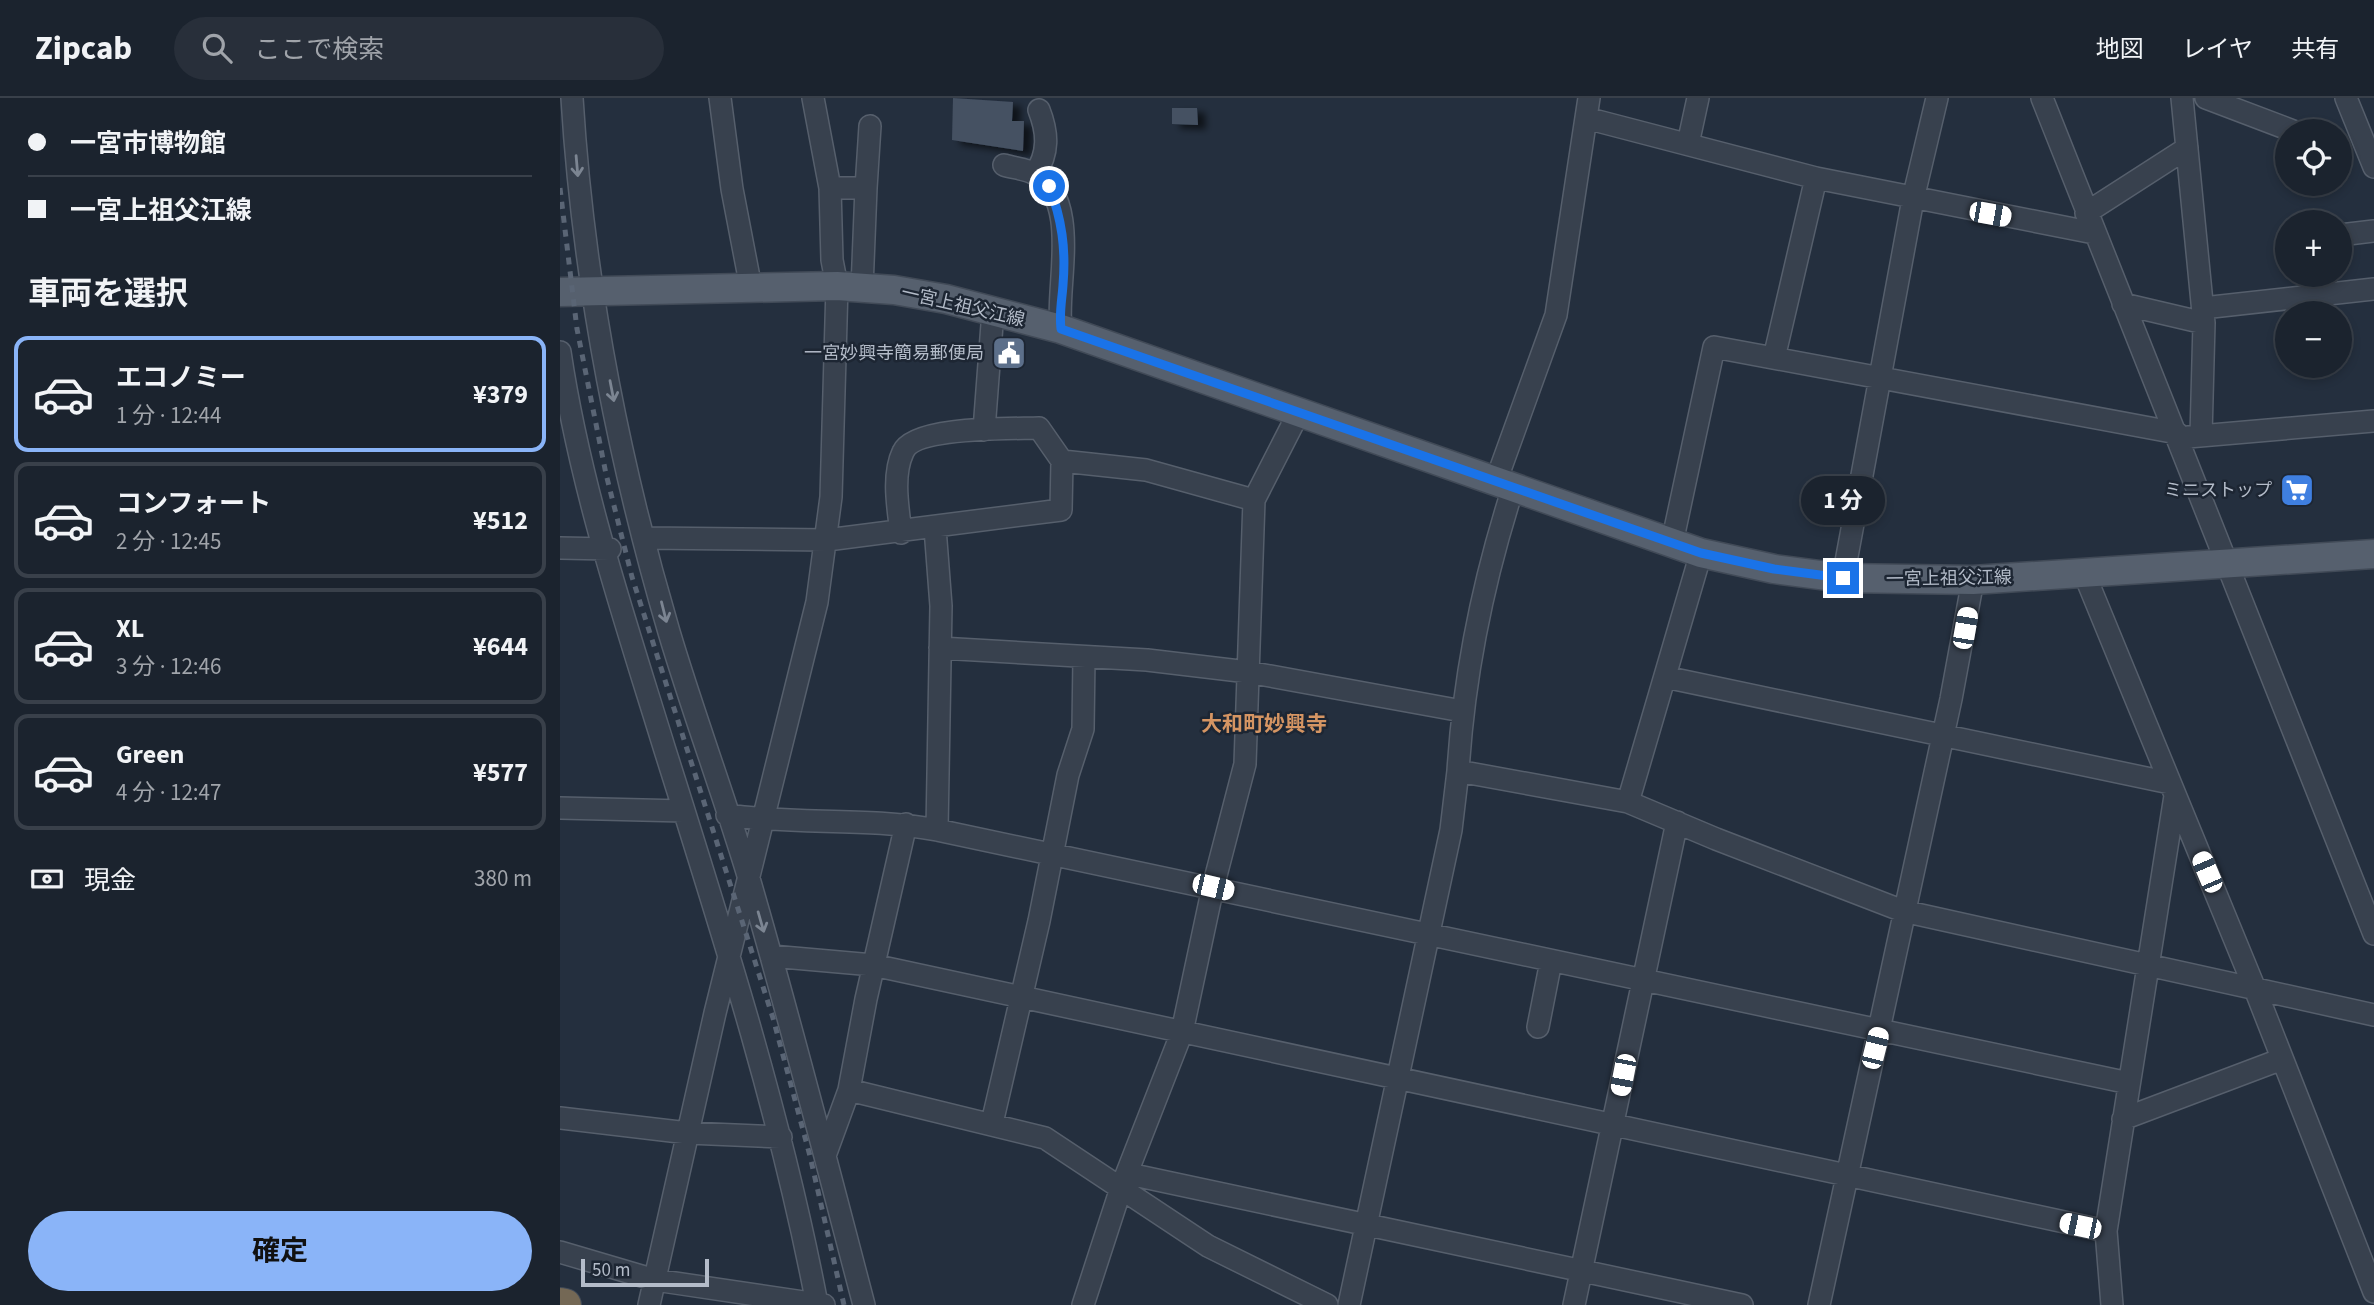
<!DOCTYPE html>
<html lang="ja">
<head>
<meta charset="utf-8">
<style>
	body { margin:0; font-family:"Source Sans 3","Noto Sans JP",sans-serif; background:#282f3a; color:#f1f3f6; height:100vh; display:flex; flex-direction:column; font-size:26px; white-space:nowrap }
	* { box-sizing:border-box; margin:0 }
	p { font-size:23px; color:#a0a4aa }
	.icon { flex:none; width:38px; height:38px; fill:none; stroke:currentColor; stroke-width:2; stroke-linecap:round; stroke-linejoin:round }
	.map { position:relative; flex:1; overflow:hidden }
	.panel { display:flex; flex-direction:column; background:#1b232e; width:560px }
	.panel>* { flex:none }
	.top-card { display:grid; align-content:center; height:154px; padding:0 28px; background:#1b232e }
	.tools { position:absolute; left:1715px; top:21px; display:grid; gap:14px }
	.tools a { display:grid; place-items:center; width:77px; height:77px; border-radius:50%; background:#1b232e; box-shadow:0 4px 10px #0003,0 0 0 2px #39404a; font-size:35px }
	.scale { position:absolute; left:21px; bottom:18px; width:128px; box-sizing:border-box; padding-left:7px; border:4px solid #b4bcc9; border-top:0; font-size:19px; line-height:24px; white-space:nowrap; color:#b4bcc9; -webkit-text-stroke:5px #1d2633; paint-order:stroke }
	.end { position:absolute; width:32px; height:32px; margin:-16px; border:9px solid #1a73e8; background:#fff; box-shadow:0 0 0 4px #fff }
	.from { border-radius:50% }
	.bubble { position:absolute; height:49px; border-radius:24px; background:#1b232e; box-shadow:0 4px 10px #0003,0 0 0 2px #39404a; font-size:23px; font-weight:700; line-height:49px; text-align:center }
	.car { position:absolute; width:21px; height:42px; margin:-21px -10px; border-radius:9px; box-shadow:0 0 5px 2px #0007; background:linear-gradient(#fff 24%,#345 0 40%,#fff 0 76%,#345 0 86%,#fff 0) }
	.top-card b { display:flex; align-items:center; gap:24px; height:66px; font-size:26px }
	.top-card b+b { border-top:2px solid #39404a }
	.top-card i { width:18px; height:18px; background:#f1f3f6 }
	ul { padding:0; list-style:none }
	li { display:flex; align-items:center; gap:21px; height:116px; margin:0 14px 10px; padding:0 14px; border:4px solid #39404a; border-radius:14px }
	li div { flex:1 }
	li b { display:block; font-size:26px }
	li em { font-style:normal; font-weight:700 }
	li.selected { border-color:#8ab4f8 }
	li>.icon { width:63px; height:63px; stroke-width:1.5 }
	h2 { padding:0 28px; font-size:32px; line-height:84px }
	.pay { display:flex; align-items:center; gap:18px; height:77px; padding:0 28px; font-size:26px }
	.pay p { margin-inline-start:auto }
	.primary-button { display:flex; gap:14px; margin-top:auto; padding:14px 28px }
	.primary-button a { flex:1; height:80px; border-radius:42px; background:#8ab4f8; color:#111; font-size:28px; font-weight:700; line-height:80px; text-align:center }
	header { display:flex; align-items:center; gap:42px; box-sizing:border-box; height:98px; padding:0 35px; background:#1b232e; border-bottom:2px solid #39404a }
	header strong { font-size:33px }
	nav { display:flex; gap:38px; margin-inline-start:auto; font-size:24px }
	.search { width:490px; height:63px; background:#282f3a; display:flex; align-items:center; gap:18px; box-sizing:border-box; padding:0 24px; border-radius:38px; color:#a0a4aa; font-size:26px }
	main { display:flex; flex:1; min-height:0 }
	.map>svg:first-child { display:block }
	.building { fill:#455162; filter:url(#shadow) }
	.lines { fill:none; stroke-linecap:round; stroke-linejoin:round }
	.minor-casing { stroke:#565f6c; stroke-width:24 }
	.major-casing { stroke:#414a57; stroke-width:31 }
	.highway-casing { stroke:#434c59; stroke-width:34 }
	.minor { stroke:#38414e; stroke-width:21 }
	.major { stroke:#56606e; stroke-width:28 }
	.highway { stroke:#746855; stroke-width:32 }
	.rail { stroke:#5a6575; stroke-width:5; stroke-dasharray:7 7; stroke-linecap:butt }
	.oneway { stroke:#7c8592 }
	.route { stroke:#1a73e8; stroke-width:9 }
	.labels { text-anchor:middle; stroke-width:5; stroke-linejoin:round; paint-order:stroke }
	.street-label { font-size:18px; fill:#b4bcc9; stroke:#1d2633 }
	.poi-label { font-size:18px; fill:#b4bcc9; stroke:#1d2633; text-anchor:end }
	.quarter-label { font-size:21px; font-weight:bold; fill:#d59563; stroke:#1d2633 }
</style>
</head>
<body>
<header>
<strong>Zipcab</strong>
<div class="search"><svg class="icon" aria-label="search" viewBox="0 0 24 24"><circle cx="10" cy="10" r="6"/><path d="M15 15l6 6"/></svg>ここで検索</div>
<nav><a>地図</a><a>レイヤ</a><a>共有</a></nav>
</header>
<main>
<section class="panel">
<div class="top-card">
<b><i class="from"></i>一宮市博物館</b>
<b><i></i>一宮上祖父江線</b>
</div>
<h2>車両を選択</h2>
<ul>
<li class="selected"><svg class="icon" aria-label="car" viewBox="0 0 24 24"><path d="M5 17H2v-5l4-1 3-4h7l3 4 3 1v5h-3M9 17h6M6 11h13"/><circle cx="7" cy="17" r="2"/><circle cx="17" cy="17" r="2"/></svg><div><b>エコノミー</b><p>1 分 · 12:44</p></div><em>¥379</em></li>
<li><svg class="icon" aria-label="car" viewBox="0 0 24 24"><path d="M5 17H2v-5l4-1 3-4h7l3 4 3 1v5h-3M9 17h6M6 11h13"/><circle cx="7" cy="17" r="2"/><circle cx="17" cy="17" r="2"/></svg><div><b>コンフォート</b><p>2 分 · 12:45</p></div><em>¥512</em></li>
<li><svg class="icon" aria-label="car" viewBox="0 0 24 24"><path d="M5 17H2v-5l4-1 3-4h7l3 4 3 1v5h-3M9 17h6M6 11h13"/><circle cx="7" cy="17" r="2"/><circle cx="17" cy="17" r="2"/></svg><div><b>XL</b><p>3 分 · 12:46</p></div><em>¥644</em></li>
<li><svg class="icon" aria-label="car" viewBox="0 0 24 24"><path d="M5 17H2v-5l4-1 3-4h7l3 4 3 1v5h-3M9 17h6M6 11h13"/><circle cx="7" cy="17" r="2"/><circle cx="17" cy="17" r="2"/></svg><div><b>Green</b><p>4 分 · 12:47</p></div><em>¥577</em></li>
</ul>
<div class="pay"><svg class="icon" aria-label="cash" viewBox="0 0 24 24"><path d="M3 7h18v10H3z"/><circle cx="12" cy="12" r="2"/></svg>現金<p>380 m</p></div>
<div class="primary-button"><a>確定</a></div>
</section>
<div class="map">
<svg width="1814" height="1207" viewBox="0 0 1814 1207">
	<defs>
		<filter id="shadow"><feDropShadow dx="8" dy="4.5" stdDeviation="3.5" flood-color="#0009"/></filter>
	</defs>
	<rect width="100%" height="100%" fill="#242f3e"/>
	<!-- building -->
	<path class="building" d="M393 0 453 4 452 23H464L463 53 392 42Z
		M612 10H637L638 27 612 26Z"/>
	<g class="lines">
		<!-- minor casing -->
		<g class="minor-casing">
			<path id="minor" d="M12 0C23 180 58 361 109 534 134 618 165 700 190 784 231 925 267 1066 304 1207
				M160 0 172 91 191 190
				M1482 0 1814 836
				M1622 0 1644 225 1641 338
				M1646 0 1733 33
				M1786 0 1814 69
				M1026 20 1256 80 1534 135
				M1128 46 1138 0
				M444 67C453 70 467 71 475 76 522 103 495 190 501 231
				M475 76C489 55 488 35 479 12
				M270 90H306L302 190
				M306 90 310 28
				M1526 115 1627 50
				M1780 137 1814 133
				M1563 206 1644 225
				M1643 210 1814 191
				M0 254C20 389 64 519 104 649 162 833 221 1017 257 1206
				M1214 260 1256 80
				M424 332 433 213
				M1628 339 1814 323
				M936 383 996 217 1029 0
				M375 430 381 508 377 732
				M341 435C338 410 332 377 343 354 354 328 452 331 479 330L502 363 586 372 694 402
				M85 440 267 442 501 412 502 363
				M1112 445 1154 249 1617 335
				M0 450 50 451
				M1524 475 1695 891 1814 1194
				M1283 480 1353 101 1377 0
				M380 550 587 562 688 574 902 613
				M1105 579 1610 685
				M898 673C904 576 923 483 953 390
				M1068 704 1141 455
				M0 710 124 713
				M167 717C237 727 308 719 377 732L1569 985
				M211 858 313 867 1546 1133
				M978 929 991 863
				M289 992 485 1040 648 1148 767 1207
				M0 1020 128 1035 221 1039
				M1563 1021 1722 961
				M432 1025 479 823 508 677 523 631 524 559
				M266 1055 289 992 306 901 346 726
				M569 1076 1182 1207
				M0 1154 95 1182 264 1207
				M89 1207 155 915 257 504 271 399 277 188 272 162 270 90 253 0
				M523 1207 561 1090 622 934 653 789 685 666 694 402 739 314
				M789 1207 891 732 898 673 1068 704 1156 741 1343 813 1814 917
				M1014 1207 1117 724
				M1259 1207 1391 601 1413 482
				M1552 1207 1546 1133 1615 698"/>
		</g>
		<!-- major casing -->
		<g class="major-casing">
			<path id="major" d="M0 194 277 188 334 192 386 201 501 231 1141 455 1214 471 1283 480 1413 482 1814 456"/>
		</g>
		<!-- highway casing -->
		<g class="highway-casing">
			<path id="highway" d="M0 1206 5 1207"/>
		</g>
		<!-- minor -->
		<use href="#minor" class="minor"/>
		<!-- major -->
		<use href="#major" class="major"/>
		<!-- highway -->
		<use href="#highway" class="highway"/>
		<!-- rail -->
		<path class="rail" d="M0 90 17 231 46 376 72 479 213 920 250 1058 284 1207"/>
	</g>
	<!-- one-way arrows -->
	<defs><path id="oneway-shaft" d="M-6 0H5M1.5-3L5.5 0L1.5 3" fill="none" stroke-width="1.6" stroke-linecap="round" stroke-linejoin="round" transform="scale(1.75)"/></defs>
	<g class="oneway">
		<use href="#oneway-shaft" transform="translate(17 68) rotate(85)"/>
		<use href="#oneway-shaft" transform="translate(52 293) rotate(79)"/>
		<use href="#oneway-shaft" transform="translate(104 514) rotate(76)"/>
		<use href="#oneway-shaft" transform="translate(201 824) rotate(74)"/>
	</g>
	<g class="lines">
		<!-- route -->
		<path class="route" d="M489 88C502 121 506 151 503 187 502 202 499 215 501 231L1141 455 1214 471 1283 480"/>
	</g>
	<!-- icons -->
	<defs>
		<g id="civic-square" transform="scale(1.75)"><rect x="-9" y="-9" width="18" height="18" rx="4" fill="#5c6f8a" stroke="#1d2633"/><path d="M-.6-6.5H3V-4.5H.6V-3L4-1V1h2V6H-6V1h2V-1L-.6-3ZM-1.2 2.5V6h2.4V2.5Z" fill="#fff"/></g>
		<g id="supermarket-square" transform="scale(1.75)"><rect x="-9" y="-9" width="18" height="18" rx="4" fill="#3f7fe0" stroke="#1d2633"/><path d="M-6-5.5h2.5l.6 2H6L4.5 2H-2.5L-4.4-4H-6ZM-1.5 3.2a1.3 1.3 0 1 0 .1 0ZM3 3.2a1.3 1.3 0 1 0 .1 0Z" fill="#fff"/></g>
	</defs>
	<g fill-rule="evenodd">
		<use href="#civic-square" x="449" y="255"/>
		<use href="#supermarket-square" x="1737" y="392"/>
	</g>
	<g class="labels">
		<!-- street labels -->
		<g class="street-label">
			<text transform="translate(403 208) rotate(13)" y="6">一宮上祖父江線</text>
			<text transform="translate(1389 480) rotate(-1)" y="6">一宮上祖父江線</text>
		</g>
		<!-- poi labels -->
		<g class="poi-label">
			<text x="424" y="261">一宮妙興寺簡易郵便局</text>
			<text x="1712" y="398">ミニストップ</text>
		</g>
		<!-- quarter labels -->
		<g class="quarter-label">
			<text x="704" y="633">大和町妙興寺</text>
		</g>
	</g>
</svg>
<div class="tools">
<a><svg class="icon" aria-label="locate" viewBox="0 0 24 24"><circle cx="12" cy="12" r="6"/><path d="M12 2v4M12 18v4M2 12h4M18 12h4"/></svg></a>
<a>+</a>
<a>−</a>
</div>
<div class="scale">50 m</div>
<i class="end from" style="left:489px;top:88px"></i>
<i class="end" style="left:1283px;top:480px"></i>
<div class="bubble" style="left:1241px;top:378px;width:84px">1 分</div>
<i class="car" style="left:1430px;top:116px;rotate:100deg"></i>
<i class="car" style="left:1405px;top:530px;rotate:10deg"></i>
<i class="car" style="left:1647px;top:774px;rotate:337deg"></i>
<i class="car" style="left:653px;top:789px;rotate:103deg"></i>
<i class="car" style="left:1315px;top:950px;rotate:14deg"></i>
<i class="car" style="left:1063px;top:977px;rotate:191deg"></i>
<i class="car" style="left:1520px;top:1128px;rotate:282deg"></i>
</div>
</main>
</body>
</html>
